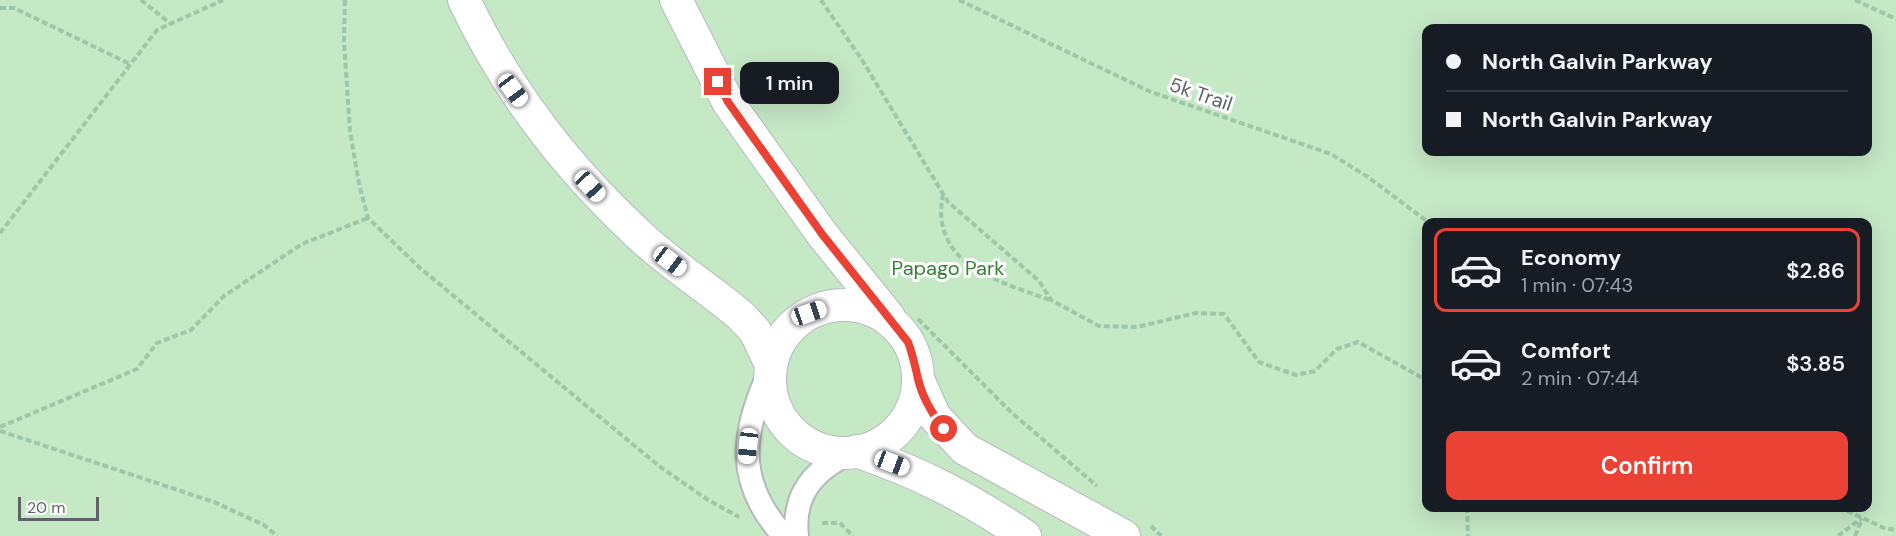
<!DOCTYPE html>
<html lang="en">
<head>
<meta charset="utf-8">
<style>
	body { margin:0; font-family:"DM Sans",sans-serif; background:#242831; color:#f1f3f6; height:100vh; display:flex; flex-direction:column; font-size:22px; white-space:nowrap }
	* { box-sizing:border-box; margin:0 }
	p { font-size:20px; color:#9ea1a6 }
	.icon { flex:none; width:33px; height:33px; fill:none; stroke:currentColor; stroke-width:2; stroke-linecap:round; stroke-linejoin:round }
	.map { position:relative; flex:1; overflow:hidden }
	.panel { position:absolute; left:1422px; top:218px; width:450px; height:294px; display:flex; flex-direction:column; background:#171b24; border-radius:12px; box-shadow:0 6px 24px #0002 }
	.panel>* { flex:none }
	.hud { position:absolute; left:1422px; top:24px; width:450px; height:132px; border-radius:12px; box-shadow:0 6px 24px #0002; display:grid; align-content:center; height:132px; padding:0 24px; background:#171b24 }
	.scale { position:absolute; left:18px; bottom:15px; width:81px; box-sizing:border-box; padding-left:6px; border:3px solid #5f6368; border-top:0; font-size:16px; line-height:21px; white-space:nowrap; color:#5f6368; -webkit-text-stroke:4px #fff; paint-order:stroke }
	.end { position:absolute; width:27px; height:27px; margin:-14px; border:8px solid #ea4335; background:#fff; box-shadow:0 0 0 3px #fff }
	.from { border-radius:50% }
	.bubble { position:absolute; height:42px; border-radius:12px; background:#171b24; box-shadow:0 6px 24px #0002; font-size:20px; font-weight:600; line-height:42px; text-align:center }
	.car { position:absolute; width:18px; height:36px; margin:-18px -9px; border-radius:8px; box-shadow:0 0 4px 2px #0007; background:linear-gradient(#fff 24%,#345 0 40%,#fff 0 76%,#345 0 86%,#fff 0) }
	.hud b { display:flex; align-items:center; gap:21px; height:57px; font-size:22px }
	.hud b+b { border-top:2px solid #363941 }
	.hud i { width:15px; height:15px; background:#f1f3f6 }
	ul { padding:10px 0 0; list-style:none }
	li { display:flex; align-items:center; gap:18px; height:84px; margin:0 12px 9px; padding:0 12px; border:3px solid transparent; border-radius:12px }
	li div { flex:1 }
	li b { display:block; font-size:22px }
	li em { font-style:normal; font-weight:600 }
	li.on { border-color:#ea4335 }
	li>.icon { width:54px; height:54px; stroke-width:1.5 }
	.button { display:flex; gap:12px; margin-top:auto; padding:12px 24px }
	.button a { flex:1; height:69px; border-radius:12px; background:#ea4335; color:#fff; font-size:24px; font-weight:600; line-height:69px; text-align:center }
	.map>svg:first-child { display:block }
	.green { fill:#c5e8c5; fill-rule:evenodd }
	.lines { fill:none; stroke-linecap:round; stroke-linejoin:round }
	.street-casing { stroke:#b5b8bc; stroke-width:26 }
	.secondary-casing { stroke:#b6babf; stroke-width:34 }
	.path { stroke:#9cc7a9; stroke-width:4; stroke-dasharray:6 3; stroke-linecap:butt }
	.street { stroke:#fff; stroke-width:22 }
	.secondary { stroke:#fff; stroke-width:32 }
	.route { stroke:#ea4335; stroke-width:8 }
	.labels { text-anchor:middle; stroke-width:6; stroke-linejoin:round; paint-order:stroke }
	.street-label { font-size:20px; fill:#5f6368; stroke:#fff }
	.park-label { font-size:20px; fill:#348238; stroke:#fff }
</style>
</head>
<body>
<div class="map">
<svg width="1896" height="536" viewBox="0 0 1896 536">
	<rect width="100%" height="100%" fill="#f1efe8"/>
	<!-- green -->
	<path class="green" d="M0 0H1896V536H0ZM1426 28H1868V152H1426ZM1426 222H1868V507H1426Z"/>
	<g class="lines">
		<!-- street casing -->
		<g class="street-casing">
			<path id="street" d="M770 371C741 433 735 483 784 536
				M797 536C792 494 815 469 850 453"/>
		</g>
		<!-- secondary casing -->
		<g class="secondary-casing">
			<path id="secondary" d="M464 0C506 89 565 166 637 233 669 264 707 287 741 316L755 331 771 365
				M676 0 728 102 822 234 889 317
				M770 379a74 74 0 1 1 148 0a74 74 0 1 1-148 0Z
				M918 379 935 417 965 449 1124 536
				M856 451C921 473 968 498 1025 536"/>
		</g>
		<!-- path -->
		<path class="path" d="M141 0 171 24
			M345 0 344 41 350 131 359 184 368 218 420 268 659 466 708 500 739 517
			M821 0 862 60 948 202 1039 281 1051 300 1099 326 1137 327 1196 313 1224 314 1259 362 1296 375 1315 371 1337 349 1358 342 1426 380
			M959 0 1151 92 1331 154 1368 177 1428 222
			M1855 0 1896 19
			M0 8H14L130 64
			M943 194C929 265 999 281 1050 300
			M0 233 157 30 223 0
			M918 319 1012 413 1097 486
			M0 427 137 369 157 343 191 330 224 296 302 244 368 218
			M0 431 214 502 264 525 277 536
			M1467 507 1468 536
			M1839 507 1884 528 1896 530
			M822 523H840L853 536
			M1151 526 1161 536
			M1838 536 1862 518
			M1855 536 1862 519"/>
		<!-- street -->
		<use href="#street" class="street"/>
		<!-- secondary -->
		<use href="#secondary" class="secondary"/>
	</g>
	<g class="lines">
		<!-- route -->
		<path class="route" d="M718 82 728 102 822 234 908 342C913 355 915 366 918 379 922 396 933 415 944 429"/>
	</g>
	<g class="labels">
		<!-- street labels -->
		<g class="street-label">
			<text transform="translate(1201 94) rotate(19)" y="7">5k Trail</text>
		</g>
		<!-- park labels -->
		<g class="park-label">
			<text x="948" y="275">Papago Park</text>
		</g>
	</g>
</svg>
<div class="scale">20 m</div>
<i class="end from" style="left:944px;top:429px"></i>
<i class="end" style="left:718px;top:82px"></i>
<div class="bubble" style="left:740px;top:62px;width:99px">1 min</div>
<i class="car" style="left:513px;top:90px;rotate:143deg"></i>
<i class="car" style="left:590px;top:186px;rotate:137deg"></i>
<i class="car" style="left:670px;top:261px;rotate:127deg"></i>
<i class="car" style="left:809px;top:313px;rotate:71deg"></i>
<i class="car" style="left:748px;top:446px;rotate:186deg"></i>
<i class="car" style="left:892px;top:463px;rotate:111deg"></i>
<div class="hud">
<b><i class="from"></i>North Galvin Parkway</b>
<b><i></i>North Galvin Parkway</b>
</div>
<section class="panel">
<ul>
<li class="on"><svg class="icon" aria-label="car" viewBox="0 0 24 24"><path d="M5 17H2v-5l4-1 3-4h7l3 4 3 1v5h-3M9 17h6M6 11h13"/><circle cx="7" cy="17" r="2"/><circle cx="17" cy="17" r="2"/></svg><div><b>Economy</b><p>1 min · 07:43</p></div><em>$2.86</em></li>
<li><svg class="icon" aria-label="car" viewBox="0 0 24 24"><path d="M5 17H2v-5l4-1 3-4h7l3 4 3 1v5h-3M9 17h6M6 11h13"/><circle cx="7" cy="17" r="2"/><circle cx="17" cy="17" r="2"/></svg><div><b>Comfort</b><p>2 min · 07:44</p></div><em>$3.85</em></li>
</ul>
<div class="button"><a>Confirm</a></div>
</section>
</div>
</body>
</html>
